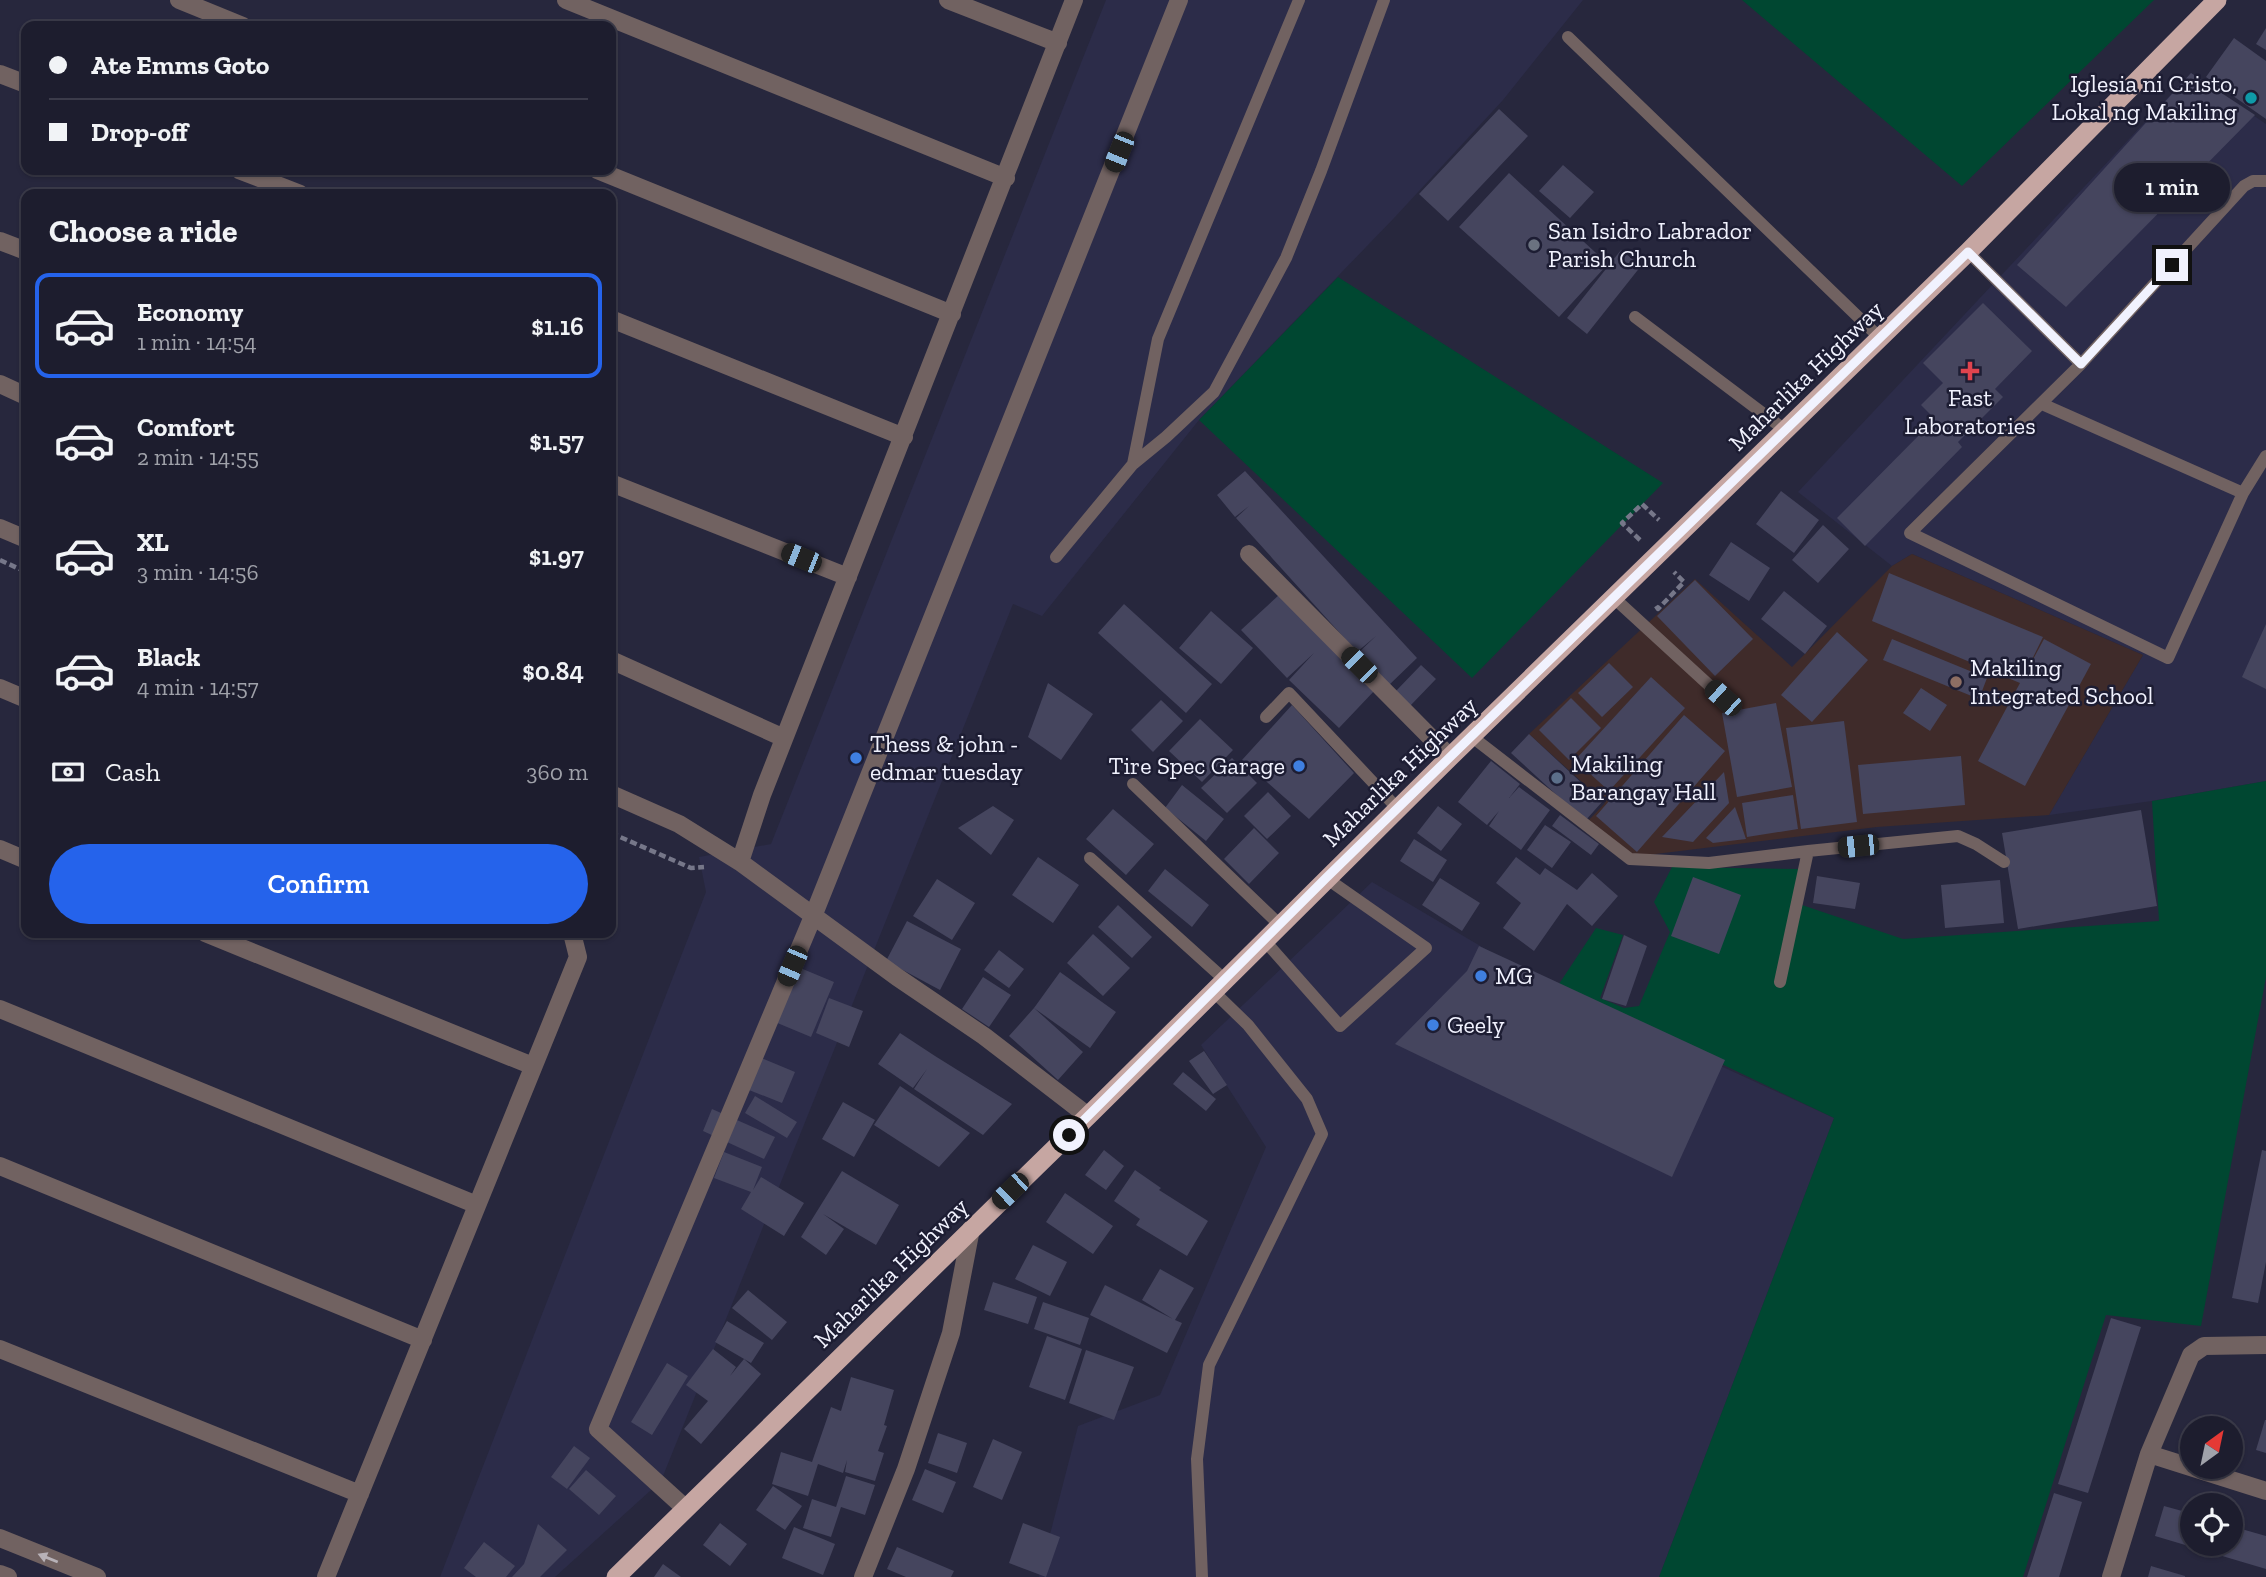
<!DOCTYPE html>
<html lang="en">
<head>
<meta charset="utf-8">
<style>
	body { margin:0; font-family:"Zilla Slab",serif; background:#252636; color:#f1f3f6; height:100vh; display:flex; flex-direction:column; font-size:26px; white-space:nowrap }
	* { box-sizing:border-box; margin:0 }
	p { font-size:23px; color:#a0a2aa }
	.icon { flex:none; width:38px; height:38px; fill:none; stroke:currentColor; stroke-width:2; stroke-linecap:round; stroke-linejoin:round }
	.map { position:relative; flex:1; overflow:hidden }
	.sheet { position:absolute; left:21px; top:189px; width:595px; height:749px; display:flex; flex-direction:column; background:#1d1d2e; border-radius:14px; box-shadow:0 2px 5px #0004,0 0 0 2px #3b3b4a }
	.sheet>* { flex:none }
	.hud { position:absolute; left:21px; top:21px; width:595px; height:154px; border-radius:14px; box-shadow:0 2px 5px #0004,0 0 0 2px #3b3b4a; display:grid; align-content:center; height:154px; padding:0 28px; background:#1d1d2e }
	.needle { width:46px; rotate:33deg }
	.controls { position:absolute; left:2180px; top:1416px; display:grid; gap:14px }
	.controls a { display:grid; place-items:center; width:63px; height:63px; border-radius:50%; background:#1d1d2e; box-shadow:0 2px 5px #0004,0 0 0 2px #3b3b4a; font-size:35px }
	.end { position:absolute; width:32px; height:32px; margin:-16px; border:9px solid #f1f2fe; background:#111; box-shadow:0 0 0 4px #111 }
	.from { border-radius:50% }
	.bubble { position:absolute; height:49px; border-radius:24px; background:#1d1d2e; box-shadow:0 2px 5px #0004,0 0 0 2px #3b3b4a; font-size:23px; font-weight:600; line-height:49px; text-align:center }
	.car { position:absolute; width:21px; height:42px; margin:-21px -10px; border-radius:9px; box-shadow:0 0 5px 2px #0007; background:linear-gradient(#222 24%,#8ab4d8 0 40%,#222 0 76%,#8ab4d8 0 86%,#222 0) }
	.hud b { display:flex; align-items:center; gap:24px; height:66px; font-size:26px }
	.hud b+b { border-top:2px solid #3b3b4a }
	.hud i { width:18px; height:18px; background:#f1f3f6 }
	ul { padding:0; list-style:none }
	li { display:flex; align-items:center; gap:21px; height:105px; margin:0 14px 10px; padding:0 14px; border:4px solid transparent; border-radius:14px }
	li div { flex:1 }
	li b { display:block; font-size:26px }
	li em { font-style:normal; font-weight:600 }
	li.on { border-color:#2563eb }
	li>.icon { width:63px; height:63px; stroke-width:1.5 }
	h2 { padding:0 28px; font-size:32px; line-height:84px }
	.pay { display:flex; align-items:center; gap:18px; height:77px; padding:0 28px; font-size:26px }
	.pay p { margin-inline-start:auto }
	.cta { display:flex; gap:14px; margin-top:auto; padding:14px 28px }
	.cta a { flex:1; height:80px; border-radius:42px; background:#2563eb; color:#fff; font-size:28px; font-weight:600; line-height:80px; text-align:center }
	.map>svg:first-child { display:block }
	.built { fill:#2c2c49 }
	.education { fill:#3f2b2a }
	.green { fill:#004731 }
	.building { fill:#45455e }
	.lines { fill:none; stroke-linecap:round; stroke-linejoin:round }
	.path { stroke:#767789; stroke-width:4.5; stroke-dasharray:7 3.5; stroke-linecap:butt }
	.service { stroke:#716261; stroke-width:12 }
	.minor { stroke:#716261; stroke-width:18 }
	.trunk { stroke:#c6a6a2; stroke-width:19 }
	.oneway { fill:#b7b1b7 }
	.route { stroke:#f1f2fe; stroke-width:9 }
	.culture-dot { fill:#0f9aa8; stroke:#1d1d33; stroke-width:2.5 }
	.worship-dot { fill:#6b7280; stroke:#1d1d33; stroke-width:2.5 }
	.health-dot { fill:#e0444e; stroke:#1d1d33; stroke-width:2.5 }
	.education-dot { fill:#8d6e63; stroke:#1d1d33; stroke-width:2.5 }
	.shop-dot { fill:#3f7fe0; stroke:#1d1d33; stroke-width:2.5 }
	.service-dot { fill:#5c6f8a; stroke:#1d1d33; stroke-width:2.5 }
	.labels { text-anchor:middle; stroke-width:5; stroke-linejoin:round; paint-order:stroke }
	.poi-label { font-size:24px; fill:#f1f2fe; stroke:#1d1d33; text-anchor:start }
	.street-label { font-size:24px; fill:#f1f2fe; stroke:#1d1d33 }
</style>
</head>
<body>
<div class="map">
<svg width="2266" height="1577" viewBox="0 0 2266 1577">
	<rect width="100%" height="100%" fill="#27273d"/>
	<!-- built -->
	<path class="built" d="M1106 0H1583L1503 100 1395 217 1199 420 1042 616 1013 604 661 1481 555 1577H440L706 892 699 857 771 844Z
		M2191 73 2266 124V781L2152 801 2049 815 2143 655 1912 554 1892 566 1798 492Z
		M1372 882 1555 990 1834 1118 1659 1577H1039L1078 1426 1160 1395 1266 1147 1201 1045Z"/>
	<!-- education -->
	<path class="education" d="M1912 554 2143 655 2049 815 1877 827 1631 857 1587 822 1605 803 1529 734 1695 579 1792 667 1892 566Z"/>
	<!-- green -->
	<path class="green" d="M1742 0H2154L1962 186Z
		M1338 277 1663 483 1472 678 1199 420Z
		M2266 781V977L2201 1326 2106 1315 2023 1577H1659L1834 1118 1661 1035 1555 990 1596 928 1623 935 1600 998 1624 1008 1639 1006 1670 932 1654 902 1672 867 1802 869 1796 903 1903 939 2159 921 2152 801Z"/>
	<!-- building -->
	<path class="building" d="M2266 28V50L2256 44Z
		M2234 38 2266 61V119L2206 77Z
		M2191 73 2255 115 2066 307 2017 265Z
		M1499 109 1528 136 1448 221 1419 194Z
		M1563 165 1594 192 1570 218 1539 191Z
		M1509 173 1608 264 1559 317 1459 227Z
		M1621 250 1641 266 1587 334 1567 318Z
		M1983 303 2032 351 1995 389 2003 397 1958 442 1962 447 1865 546 1837 518 1935 419 1921 405 1943 383 1923 363Z
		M1245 471 1417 658 1389 685 1358 653 1376 636 1357 652 1236 518 1249 506 1235 517 1217 495Z
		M1781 491 1819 520 1794 553 1756 524Z
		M1823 525 1849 549 1818 583 1792 560Z
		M1731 542 1770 568 1749 601 1709 575Z
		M1889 573 2043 637 2023 678 2044 639 2091 664 2025 786 1978 761 2020 683 1872 621Z
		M1695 580 1753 639 1715 676 1657 616Z
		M1784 591 1827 626 1805 654 1761 619Z
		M1280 594 1376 689 1339 728 1289 680 1314 653 1287 678 1241 630Z
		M1124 604 1212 684 1186 713 1098 633Z
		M1211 611 1253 648 1221 684 1179 648Z
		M2266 624V689L2242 677Z
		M1837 632 1868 660 1812 722 1781 695Z
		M1892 639 1987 678 1979 699 1883 660Z
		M1609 663 1633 687 1602 717 1578 693Z
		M1421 665 1436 679 1410 706 1395 692Z
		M1651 677 1685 708 1609 791 1575 760Z
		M1048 683 1093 714 1061 760 1028 737Z
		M1921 688 1947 705 1930 731 1903 713Z
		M1571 698 1601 728 1569 760 1539 730Z
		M1161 700 1183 721 1153 752 1131 730Z
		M1776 703 1792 787 1737 797 1722 713Z
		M1292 705 1354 773 1309 819 1242 760Z
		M1684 715 1725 751 1637 852 1596 816Z
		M1200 719 1233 750 1202 782 1169 751Z
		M1844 721 1857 822 1801 829 1786 728Z
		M1529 734 1602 802 1585 821 1511 753Z
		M1961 756 1965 805 1863 814 1858 765Z
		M1232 758 1257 783 1227 813 1201 788Z
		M1491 761 1520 784 1509 798 1519 787 1550 810 1521 850 1489 826 1499 811 1487 825 1458 802Z
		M1724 772 1729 803 1693 842 1662 837Z
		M1182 785 1224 819 1206 841 1165 808Z
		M1268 792 1291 816 1267 839 1244 816Z
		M1793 795 1798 829 1747 837 1742 803Z
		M993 806 1014 820 991 855 958 828Z
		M1438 806 1462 824 1441 851 1417 833Z
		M1735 807 1746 839 1713 843 1706 838Z
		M1113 809 1154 844 1126 875 1086 839Z
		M2141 810 2157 906 2018 929 2002 833Z
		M1560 815 1599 844 1591 855 1552 826Z
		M1545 825 1571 842 1552 868 1527 850Z
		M1254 828 1279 853 1249 884 1224 859Z
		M1414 839 1447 860 1433 882 1400 861Z
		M1038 857 1079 885 1053 923 1012 895Z
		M1516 857 1540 875 1545 868 1577 890 1592 873 1618 896 1592 926 1567 904 1534 951 1503 928 1521 903 1496 883Z
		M1165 869 1209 905 1192 927 1148 891Z
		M1817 876 1860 883 1855 909 1813 903Z
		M1693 877 1741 895 1719 954 1671 936Z
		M1440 878 1480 903 1462 931 1422 905Z
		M937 879 975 903 952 940 913 916Z
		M2000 880 2004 923 1945 928 1941 885Z
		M1118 905 1152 937 1132 958 1098 927Z
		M907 921 961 949 940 990 886 961Z
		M1093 934 1130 968 1103 996 1067 963Z
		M1624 935 1647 946 1626 1006 1602 999Z
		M1479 946 1725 1060 1672 1177 1395 1044 1467 971Z
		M999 950 1024 969 1009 988 984 970Z
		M786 962 834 982 811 1037 763 1017Z
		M1060 972 1116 1012 1090 1048 1034 1008 1083 1052 1058 1080 1009 1036 1034 1008Z
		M983 977 1011 995 989 1027 962 1009Z
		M829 998 863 1011 849 1047 816 1033Z
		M900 1033 935 1056 1012 1104 983 1135 914 1089 927 1069 913 1088 878 1064Z
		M1204 1051 1227 1085 1213 1094 1189 1061Z
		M747 1052 795 1072 782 1103 734 1084Z
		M1183 1072 1216 1099 1206 1111 1173 1084Z
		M900 1086 970 1133 939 1167 874 1125Z
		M755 1096 797 1122 787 1138 745 1113Z
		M843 1102 875 1120 854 1157 822 1139Z
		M712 1109 775 1137 764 1159 703 1131Z
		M1104 1150 1124 1166 1106 1190 1085 1175Z
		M2262 1150 2266 1151V1262L2258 1303 2232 1298Z
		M724 1152 762 1167 753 1190 761 1177 804 1203 784 1236 741 1209 751 1192 714 1178Z
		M1135 1170 1161 1188 1159 1190 1208 1221 1187 1256 1136 1225 1140 1219 1114 1201Z
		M842 1171 899 1205 876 1245 823 1214 844 1229 826 1255 801 1237Z
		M1065 1193 1113 1226 1093 1254 1046 1222Z
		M1033 1245 1067 1262 1050 1296 1015 1279Z
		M1160 1269 1194 1288 1175 1320 1182 1323 1167 1353 1090 1315 1105 1285 1173 1319 1142 1300Z
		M993 1282 1037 1297 1028 1324 984 1310Z
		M748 1290 787 1322 772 1340 732 1308Z
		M1043 1302 1089 1318 1080 1345 1034 1329Z
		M2111 1318 2141 1327 2088 1493 2058 1484Z
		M727 1321 764 1343 751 1363 715 1342Z
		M1047 1336 1082 1349 1065 1400 1029 1387Z
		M713 1349 736 1367 730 1376 744 1359 761 1374 701 1444 684 1429 708 1401 686 1385Z
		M1086 1350 1134 1367 1114 1420 1069 1403Z
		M667 1363 688 1376 652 1435 631 1422Z
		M851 1377 894 1390 884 1425 887 1426 878 1451 884 1453 875 1481 845 1472 847 1460 843 1473 818 1464 808 1496 772 1484 781 1452 812 1462 831 1407 841 1411Z
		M2265 1420H2266V1453L2256 1450Z
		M938 1433 967 1443 957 1473 928 1463Z
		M993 1439 1022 1452 1002 1500 973 1487Z
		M574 1446 590 1458 567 1489 551 1477Z
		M925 1469 956 1482 943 1513 912 1500Z
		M586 1470 616 1496 599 1515 569 1489Z
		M846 1476 875 1485 865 1515 841 1507 831 1537 803 1528 812 1499 836 1507Z
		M773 1486 802 1506 785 1530 756 1510Z
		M2054 1493 2082 1502 2059 1577H2027Z
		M2164 1506 2193 1514V1544H2231V1526L2266 1536V1569L2155 1536Z
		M720 1523 747 1544 730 1566 703 1545Z
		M1023 1523 1060 1537 1046 1577 1009 1563Z
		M538 1524 567 1550 540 1577H512L524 1564Z
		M794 1527 835 1544 823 1575 782 1558Z
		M484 1542 515 1566 506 1577H476L464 1568Z
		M897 1547 954 1571 951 1577H906L887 1569Z
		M663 1564 681 1577H654Z
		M2151 1566 2185 1576V1577H2148Z"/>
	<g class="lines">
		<!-- path -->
		<path class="path" d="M1640 540 1622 523 1642 504 1659 520
			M0 560 26 572
			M1656 606 1658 609 1684 582 1674 572
			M611 833 691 868 704 867"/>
		<!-- service -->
		<path class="service" d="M1568 37 1880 338
			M2266 181H2253L2244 186 2081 364 1910 533 2168 658 2243 493 2266 456
			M1968 252 2081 364
			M1635 317 1785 430
			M2042 404 2243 493
			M1133 464 1158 339 1299 0
			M1056 557 1133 464 1166 437 1214 392 1286 258 1321 171 1384 0
			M1614 598 1723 698
			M1266 717 1289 693 1398 809
			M1471 736 1630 859 1709 863 1808 851 1958 836 1976 844 2004 862
			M1133 784 1280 925
			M1090 858 1225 980
			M1264 940 1340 1026 1426 948 1326 878
			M1780 982 1808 851
			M1202 1577 1197 1459 1209 1365 1322 1134 1307 1099 1248 1025 1213 991"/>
		<!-- minor -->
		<path class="minor" d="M179 0 243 26
			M566 0 1006 178
			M948 0 1058 43
			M0 74 26 84
			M239 170 300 194
			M597 170 952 314
			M0 241 26 251
			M611 319 904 437
			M0 384 26 396
			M611 483 848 577
			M0 528 26 539
			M1249 554 1450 757
			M611 660 784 738
			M0 688 26 699
			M611 794 679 824 740 862 897 977 984 1036 1088 1116
			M0 849 26 860
			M740 862 762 795 1074 0
			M205 933 533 1066
			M0 1009 477 1205
			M0 1166 423 1340
			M0 1349 360 1494
			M2149 1454 2266 1491
			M685 1508 598 1429 814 914 1179 0
			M0 1538 97 1577
			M0 1574 8 1577
			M326 1577 578 957 572 933
			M863 1577 906 1469 951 1333 971 1229
			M2111 1577 2149 1454 2191 1355 2204 1346 2266 1345"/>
		<!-- trunk -->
		<path class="trunk" d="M616 1577 1088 1116 1450 757 1968 252 2217 0"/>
	</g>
	<!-- one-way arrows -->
	<defs><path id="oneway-solid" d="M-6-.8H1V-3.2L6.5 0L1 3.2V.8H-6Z" transform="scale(1.75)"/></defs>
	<use class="oneway" href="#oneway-solid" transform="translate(48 1558) rotate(-158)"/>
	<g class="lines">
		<!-- route -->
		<path class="route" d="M1069 1135 1326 878 1968 252 2081 364 2172 265"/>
	</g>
	<!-- markers -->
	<circle class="culture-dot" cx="2251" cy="98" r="7"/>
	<circle class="worship-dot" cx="1534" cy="245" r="7"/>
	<path class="health-dot" d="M1966.5 360.5h7v7h7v7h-7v7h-7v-7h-7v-7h7z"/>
	<circle class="education-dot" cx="1956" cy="682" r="7"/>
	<g class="shop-dot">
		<circle cx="856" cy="758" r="7"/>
		<circle cx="1299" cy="766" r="7"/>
		<circle cx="1481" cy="976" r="7"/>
		<circle cx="1433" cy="1025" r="7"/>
	</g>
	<circle class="service-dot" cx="1557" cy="778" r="7"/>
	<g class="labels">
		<!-- poi labels -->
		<g class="poi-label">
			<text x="2237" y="92" text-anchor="end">Iglesia ni Cristo,<tspan x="2237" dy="28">Lokal ng Makiling</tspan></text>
			<text x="1548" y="239">San Isidro Labrador<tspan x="1548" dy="28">Parish Church</tspan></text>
			<text x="1970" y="406" text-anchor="middle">Fast<tspan x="1970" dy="28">Laboratories</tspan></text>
			<text x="1970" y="676">Makiling<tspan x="1970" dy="28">Integrated School</tspan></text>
			<text x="870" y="752">Thess &amp; john -<tspan x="870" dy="28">edmar tuesday</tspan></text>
			<text x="1571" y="772">Makiling<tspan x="1571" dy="28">Barangay Hall</tspan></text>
			<text x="1285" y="774" text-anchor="end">Tire Spec Garage</text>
			<text x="1495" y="984">MG</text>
			<text x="1447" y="1033">Geely</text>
		</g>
		<!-- street labels -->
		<g class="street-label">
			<text transform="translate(1806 376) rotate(-44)" y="8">Maharlika Highway</text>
			<text transform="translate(1400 772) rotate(-44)" y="8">Maharlika Highway</text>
			<text transform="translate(891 1273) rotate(-44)" y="8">Maharlika Highway</text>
		</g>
	</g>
</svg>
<div class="controls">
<a><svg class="needle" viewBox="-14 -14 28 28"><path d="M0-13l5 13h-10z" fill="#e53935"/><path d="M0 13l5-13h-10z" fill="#a0a2aa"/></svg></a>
<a><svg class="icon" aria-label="locate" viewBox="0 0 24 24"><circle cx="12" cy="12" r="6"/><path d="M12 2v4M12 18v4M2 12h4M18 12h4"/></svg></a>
</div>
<i class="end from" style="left:1069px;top:1135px"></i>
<i class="end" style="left:2172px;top:265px"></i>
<div class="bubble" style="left:2114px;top:163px;width:116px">1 min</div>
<i class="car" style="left:1119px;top:152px;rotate:202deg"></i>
<i class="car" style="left:801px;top:558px;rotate:292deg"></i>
<i class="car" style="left:1359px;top:665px;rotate:315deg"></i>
<i class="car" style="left:1723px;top:698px;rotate:312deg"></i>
<i class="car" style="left:1858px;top:846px;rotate:264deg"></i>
<i class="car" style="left:792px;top:966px;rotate:203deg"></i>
<i class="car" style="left:1010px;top:1191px;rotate:226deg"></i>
<div class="hud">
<b><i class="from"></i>Ate Emms Goto</b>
<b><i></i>Drop-off</b>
</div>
<section class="sheet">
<h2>Choose a ride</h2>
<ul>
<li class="on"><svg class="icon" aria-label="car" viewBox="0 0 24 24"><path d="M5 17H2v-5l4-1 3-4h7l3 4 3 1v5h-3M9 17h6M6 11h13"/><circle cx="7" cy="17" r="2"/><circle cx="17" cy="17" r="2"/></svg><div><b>Economy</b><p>1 min · 14:54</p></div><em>$1.16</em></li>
<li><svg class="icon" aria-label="car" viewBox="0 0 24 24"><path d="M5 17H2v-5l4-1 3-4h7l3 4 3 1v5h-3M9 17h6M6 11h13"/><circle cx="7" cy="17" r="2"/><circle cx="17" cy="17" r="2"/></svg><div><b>Comfort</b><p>2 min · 14:55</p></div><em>$1.57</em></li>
<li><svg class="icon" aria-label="car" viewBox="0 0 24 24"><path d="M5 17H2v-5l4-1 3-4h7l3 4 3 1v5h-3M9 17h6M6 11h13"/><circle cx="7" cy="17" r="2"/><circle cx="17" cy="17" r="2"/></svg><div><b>XL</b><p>3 min · 14:56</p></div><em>$1.97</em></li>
<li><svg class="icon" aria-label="car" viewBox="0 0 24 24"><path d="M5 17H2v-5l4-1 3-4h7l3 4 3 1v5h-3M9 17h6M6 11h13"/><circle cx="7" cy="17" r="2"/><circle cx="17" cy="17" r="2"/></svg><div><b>Black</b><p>4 min · 14:57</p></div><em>$0.84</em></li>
</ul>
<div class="pay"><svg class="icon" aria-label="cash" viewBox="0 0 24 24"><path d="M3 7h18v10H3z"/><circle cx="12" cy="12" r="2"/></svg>Cash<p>360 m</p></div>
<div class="cta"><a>Confirm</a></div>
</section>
</div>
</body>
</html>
